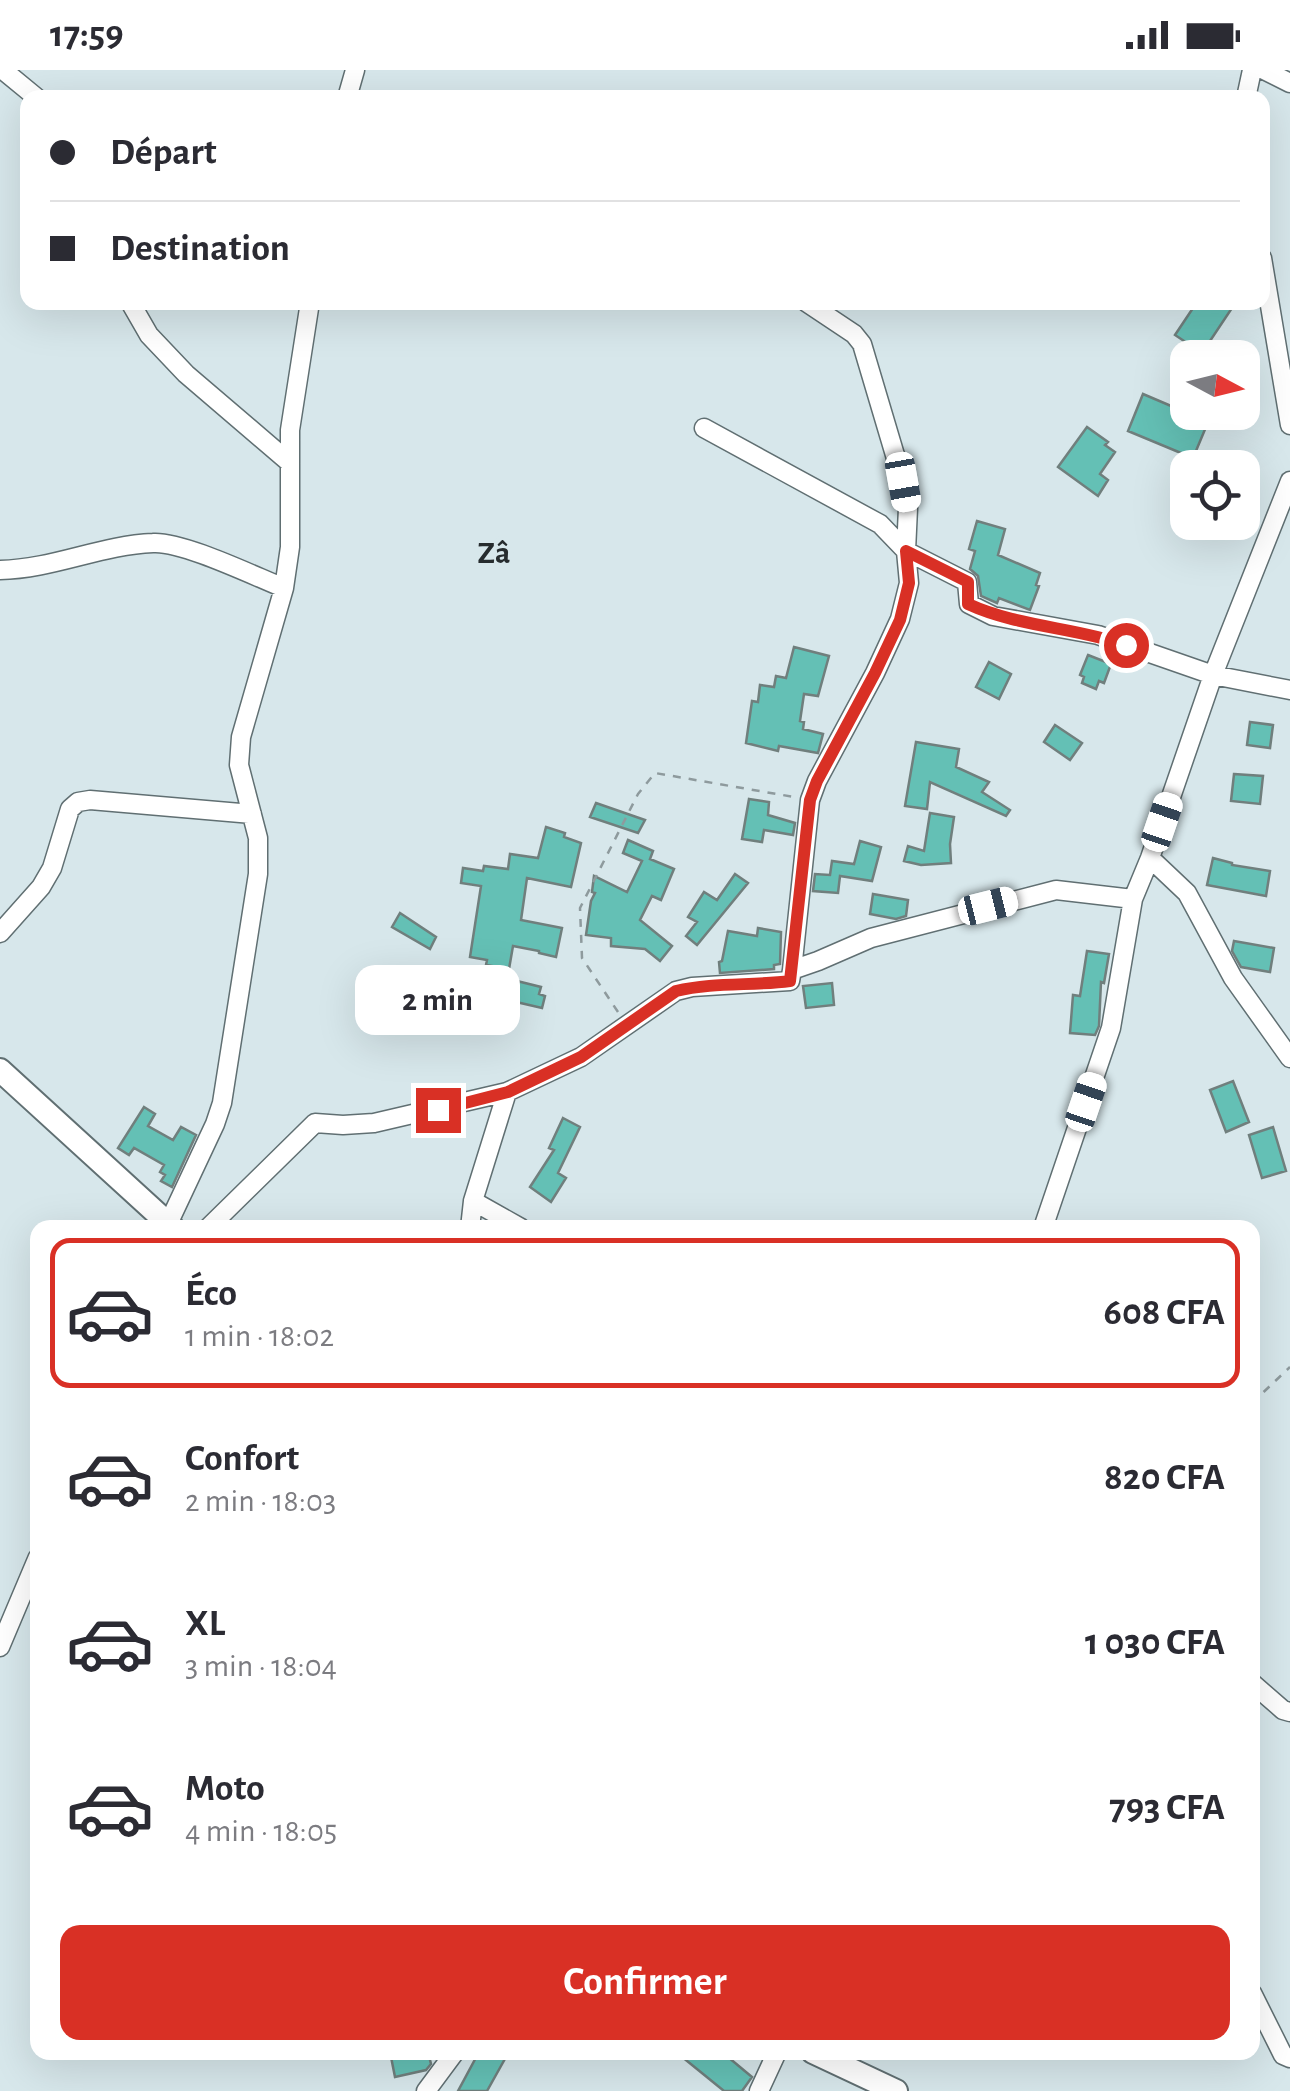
<!DOCTYPE html>
<html lang="fr">
<head>
<meta charset="utf-8">
<style>
	body { margin:0; font-family:"Alegreya Sans",sans-serif; background:#f2f2f3; color:#2b2b33; height:100vh; display:flex; flex-direction:column; font-size:38px; white-space:nowrap }
	* { box-sizing:border-box; margin:0 }
	p { font-size:32px; color:#7c7c81 }
	.icon { flex:none; width:55px; height:55px; fill:none; stroke:currentColor; stroke-width:2; stroke-linecap:round; stroke-linejoin:round }
	.map { position:relative; flex:1; overflow:hidden }
	.sheet { position:absolute; left:30px; top:1150px; width:1230px; height:840px; display:flex; flex-direction:column; background:#fff; border-radius:20px; box-shadow:0 10px 40px #0002 }
	.sheet>* { flex:none }
	.hud { position:absolute; left:20px; top:20px; width:1250px; height:220px; border-radius:20px; box-shadow:0 10px 40px #0002; display:grid; align-content:center; height:220px; padding:0 30px; background:#fff }
	.needle { width:65px; rotate:97deg }
	.tools { position:absolute; left:1170px; top:270px; display:grid; gap:20px }
	.tools a { display:grid; place-items:center; width:90px; height:90px; border-radius:20px; background:#fff; box-shadow:0 10px 40px #0002; font-size:50px }
	.end { position:absolute; width:45px; height:45px; margin:-22px; border:12px solid #d93025; background:#fff; box-shadow:0 0 0 5px #fff }
	.from { border-radius:50% }
	.bubble { position:absolute; height:70px; border-radius:20px; background:#fff; box-shadow:0 10px 40px #0002; font-size:32px; font-weight:700; line-height:70px; text-align:center }
	.car { position:absolute; width:30px; height:60px; margin:-30px -15px; border-radius:12px; box-shadow:0 0 8px 2px #0007; background:linear-gradient(#fff 24%,#345 0 40%,#fff 0 76%,#345 0 86%,#fff 0) }
	.hud b { display:flex; align-items:center; gap:35px; height:95px; font-size:38px }
	.hud b+b { border-top:2px solid #e1e1e2 }
	.hud i { width:25px; height:25px; background:#2b2b33 }
	ul { padding:18px 0 0; list-style:none }
	li { display:flex; align-items:center; gap:30px; height:150px; margin:0 20px 15px; padding:0 10px; border:5px solid transparent; border-radius:20px }
	li div { flex:1 }
	li b { display:block; font-size:38px }
	li em { font-style:normal; font-weight:700 }
	li.current { border-color:#d93025 }
	li>.icon { width:90px; height:90px; stroke-width:1.5 }
	.primary-button { display:flex; gap:20px; margin-top:auto; padding:20px 30px }
	.primary-button a { flex:1; height:115px; border-radius:20px; background:#d93025; color:#fff; font-size:40px; font-weight:700; line-height:115px; text-align:center }
	.status { display:flex; justify-content:space-between; align-items:center; height:70px; padding:0 50px; background:#fff; direction:ltr }
	.status svg { height:28px; fill:currentColor }
	.map>svg:first-child { display:block }
	.building { fill:#64c0b5; stroke:#707f7d; stroke-width:2.5 }
	.lines { fill:none; stroke-linecap:round; stroke-linejoin:round }
	.minor-casing { stroke:#606f72; stroke-width:21 }
	.tertiary-casing { stroke:#606f72; stroke-width:26 }
	.path { stroke:#8e9a9d; stroke-width:2.5; stroke-dasharray:8 8; stroke-linecap:butt }
	.minor { stroke:#fff; stroke-width:18 }
	.tertiary { stroke:#fff; stroke-width:22 }
	.route { stroke:#d93025; stroke-width:12 }
	.labels { text-anchor:middle; stroke-width:10; stroke-linejoin:round; paint-order:stroke }
	.quarter-label { font-size:32px; font-weight:bold; fill:#262c2e; stroke:#d7e7eb }
</style>
</head>
<body>
<div class="status"><b>17:59</b><svg viewBox="0 0 49 12"><path d="M0 12V9h3v3zM5 12V6h3v6zM10 12V3h3v9zM15 12V0h3v12zM26 1h20v11H26zM47 4h2v5h-2z"/></svg></div>
<div class="map">
<svg width="1290" height="2021" viewBox="0 0 1290 2021">
	<rect width="100%" height="100%" fill="#d7e7eb"/>
	<!-- building -->
	<path class="building" d="M1197 232H1236L1202 283 1175 265Z
		M1143 324 1197 347 1195 353 1206 357 1193 388 1128 361Z
		M1087 357 1108 372 1105 375 1115 382 1100 404 1108 410 1098 426 1058 397Z
		M977 451 1005 459 998 485 1040 503 1036 515 1039 516 1030 540 999 528 997 533 981 526 978 506 970 499 975 481 969 479Z
		M794 577 829 586 818 626 804 624 800 651 804 652 803 659 823 664 818 683 779 676 778 681 746 673 752 631 758 632 760 615 774 617 776 606 786 608Z
		M1088 585 1111 594 1104 613 1099 611 1096 619 1082 613 1084 607 1080 605Z
		M989 592 1011 604 999 629 976 617Z
		M1250 652 1273 655 1270 678 1247 675Z
		M1055 655 1082 673 1070 690 1044 672Z
		M916 672 959 679 956 697 989 712 982 722 1010 740 1006 746 930 712 927 739 905 736Z
		M1234 704 1263 706 1260 734 1231 731Z
		M749 729 769 732 768 745 795 753 793 765 764 760 762 772 742 769Z
		M596 733 645 750 638 763 590 747Z
		M930 743 954 747 950 774 951 793 921 795 904 791 908 776 924 781Z
		M546 757 565 763 564 767 581 773 571 817 527 808 521 850 562 858 556 887 539 883V881L513 876 509 899 486 895 487 890 470 887 481 816 461 813 463 798 483 801 484 796 508 799 510 784 538 788Z
		M628 770 653 781 650 789 674 799 661 830 652 826 640 850 672 876 660 891 645 879 611 876V868L586 865 591 831 595 823 592 822 594 806 627 822 642 791 623 783Z
		M860 771 881 777 872 811 840 806 838 823 813 821 815 804 830 805 832 791 854 794Z
		M1213 788 1232 793V795L1270 801 1266 826 1207 815Z
		M735 804 748 813 697 875 686 866 697 852 688 847 704 822 717 830Z
		M873 824 908 830 906 846 896 849 870 844Z
		M400 843 436 867 430 879 392 857Z
		M758 858 781 862 780 894 774 895V899L720 903 719 892 722 891 728 861 757 866Z
		M1234 871 1274 878 1270 902 1241 897 1232 881Z
		M1087 881 1109 884 1104 913 1101 912 1099 956 1095 965 1070 963 1073 925 1080 926Z
		M517 911 541 917 539 924 545 926 542 938 512 931Z
		M832 913 834 935 806 938 803 916Z
		M1233 1011 1249 1052 1226 1062 1210 1020Z
		M144 1037 155 1044 148 1056 173 1070 181 1057 196 1065 172 1117 161 1111 165 1105 160 1102 164 1095 134 1078 129 1085 118 1078Z
		M563 1048 580 1057 558 1103 566 1108 551 1132 530 1117 554 1080 549 1078Z
		M1273 1057 1286 1101 1262 1108 1249 1065Z
		M390 1982H428L431 1994 426 2000 395 2007Z
		M479 1982H498L506 1987 487 2021H458Z
		M676 1982H722L752 2007 742 2021H724Z"/>
	<g class="lines">
		<!-- minor casing -->
		<g class="minor-casing">
			<path id="minor" d="M3 0 37 28
				M1264 0 1290 13
				M347 28 355 0
				M1246 28 1252 0
				M1262 188 1290 355
				M130 232 149 265 186 304 290 393
				M704 358 880 454 906 481 967 512 969 534 993 546 1098 565 1213 605 1290 620
				M0 500C53 499 101 475 153 473 182 471 254 506 284 518
				M1150 788 1187 823 1233 908 1290 988
				M0 863 41 817 52 798 70 739 78 732 90 730 252 744
				M792 900 810 730 817 711 875 603 900 549 909 513 906 481 908 438 903 412 862 274 854 264 806 232
				M473 1131 521 1158
				M169 1152 215 1054 222 1033 258 804V768L239 695 241 667 284 518 290 477V360L310 232
				M208 1158 315 1053 343 1055 374 1053 507 1022 581 987 676 921 692 917 790 911 792 900 818 891 871 868 1056 820 1133 829
				M470 1158 473 1131 507 1022
				M1043 1158 1111 958 1133 829 1150 788 1213 605 1290 411
				M0 1577 38 1487
				M1252 1613 1283 1640 1290 1642
				M1252 1923 1283 1985 1290 1988
				M426 2021 455 1982
				M759 2021 777 1982"/>
		</g>
		<!-- tertiary casing -->
		<g class="tertiary-casing">
			<path id="tertiary" d="M0 1000 173 1158
				M813 1982 896 2021"/>
		</g>
		<!-- path -->
		<path class="path" d="M618 942 582 888 580 838 638 724 655 703 794 727
			M1252 1333 1290 1297"/>
		<!-- minor -->
		<use href="#minor" class="minor"/>
		<!-- tertiary -->
		<use href="#tertiary" class="tertiary"/>
	</g>
	<g class="lines">
		<!-- route -->
		<path class="route" d="M438 1040 508 1022 581 987 676 921C713 912 753 916 790 911L810 730 817 711 875 603 900 550 909 513 906 481 968 512V534C1018 557 1074 557 1126 575"/>
	</g>
	<g class="labels">
		<!-- quarter labels -->
		<g class="quarter-label">
			<text x="494" y="493">Zâ</text>
		</g>
	</g>
</svg>
<div class="tools">
<a><svg class="needle" viewBox="-14 -14 28 28"><path d="M0-13l5 13h-10z" fill="#e53935"/><path d="M0 13l5-13h-10z" fill="#7c7c81"/></svg></a>
<a><svg class="icon" aria-label="locate" viewBox="0 0 24 24"><circle cx="12" cy="12" r="6"/><path d="M12 2v4M12 18v4M2 12h4M18 12h4"/></svg></a>
</div>
<i class="end from" style="left:1126px;top:575px"></i>
<i class="end" style="left:438px;top:1040px"></i>
<div class="bubble" style="left:355px;top:895px;width:165px">2 min</div>
<i class="car" style="left:903px;top:412px;rotate:170deg"></i>
<i class="car" style="left:1162px;top:752px;rotate:19deg"></i>
<i class="car" style="left:988px;top:836px;rotate:76deg"></i>
<i class="car" style="left:1086px;top:1032px;rotate:19deg"></i>
<div class="hud">
<b><i class="from"></i>Départ</b>
<b><i></i>Destination</b>
</div>
<section class="sheet">
<ul>
<li class="current"><svg class="icon" aria-label="car" viewBox="0 0 24 24"><path d="M5 17H2v-5l4-1 3-4h7l3 4 3 1v5h-3M9 17h6M6 11h13"/><circle cx="7" cy="17" r="2"/><circle cx="17" cy="17" r="2"/></svg><div><b>Éco</b><p>1 min · 18:02</p></div><em>608 CFA</em></li>
<li><svg class="icon" aria-label="car" viewBox="0 0 24 24"><path d="M5 17H2v-5l4-1 3-4h7l3 4 3 1v5h-3M9 17h6M6 11h13"/><circle cx="7" cy="17" r="2"/><circle cx="17" cy="17" r="2"/></svg><div><b>Confort</b><p>2 min · 18:03</p></div><em>820 CFA</em></li>
<li><svg class="icon" aria-label="car" viewBox="0 0 24 24"><path d="M5 17H2v-5l4-1 3-4h7l3 4 3 1v5h-3M9 17h6M6 11h13"/><circle cx="7" cy="17" r="2"/><circle cx="17" cy="17" r="2"/></svg><div><b>XL</b><p>3 min · 18:04</p></div><em>1 030 CFA</em></li>
<li><svg class="icon" aria-label="car" viewBox="0 0 24 24"><path d="M5 17H2v-5l4-1 3-4h7l3 4 3 1v5h-3M9 17h6M6 11h13"/><circle cx="7" cy="17" r="2"/><circle cx="17" cy="17" r="2"/></svg><div><b>Moto</b><p>4 min · 18:05</p></div><em>793 CFA</em></li>
</ul>
<div class="primary-button"><a>Confirmer</a></div>
</section>
</div>
</body>
</html>
